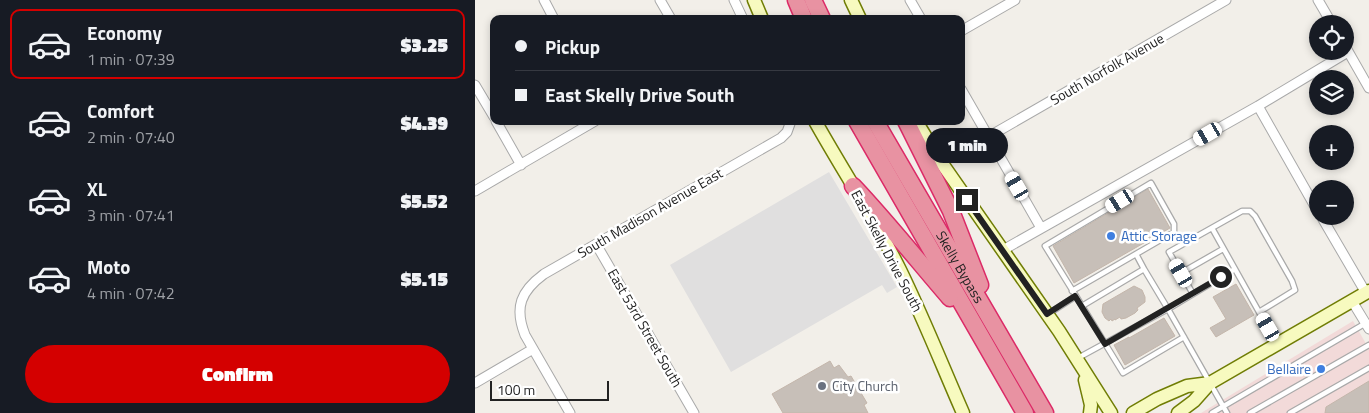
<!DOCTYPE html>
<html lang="en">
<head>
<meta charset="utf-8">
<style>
	body { margin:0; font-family:"Titillium Web",sans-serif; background:#20242c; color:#f1f3f6; height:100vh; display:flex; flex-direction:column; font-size:19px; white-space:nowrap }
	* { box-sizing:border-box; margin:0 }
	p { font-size:16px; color:#9ea1a6 }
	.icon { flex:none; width:28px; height:28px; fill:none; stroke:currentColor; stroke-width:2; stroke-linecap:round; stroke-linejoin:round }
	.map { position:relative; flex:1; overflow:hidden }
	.panel { display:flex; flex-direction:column; background:#171b24; width:475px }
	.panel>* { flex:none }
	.top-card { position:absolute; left:15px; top:15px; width:475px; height:110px; border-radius:10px; box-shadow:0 2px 8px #0003; display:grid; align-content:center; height:110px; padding:0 25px; background:#171b24 }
	.tools { position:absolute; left:834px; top:15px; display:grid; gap:10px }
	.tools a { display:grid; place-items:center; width:45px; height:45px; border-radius:50%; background:#171b24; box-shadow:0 2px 8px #0003; font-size:25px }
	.scale { position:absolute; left:15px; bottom:12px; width:119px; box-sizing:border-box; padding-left:5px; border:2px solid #222; border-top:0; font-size:14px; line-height:18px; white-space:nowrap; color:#222; -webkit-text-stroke:4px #fff; paint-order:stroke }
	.end { position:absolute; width:22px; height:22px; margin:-11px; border:6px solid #222; background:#fff; box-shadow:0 0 0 2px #fff }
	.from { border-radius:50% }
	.bubble { position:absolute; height:35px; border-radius:18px; background:#171b24; box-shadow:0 2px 8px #0003; font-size:16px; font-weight:800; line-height:35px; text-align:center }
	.car { position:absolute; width:15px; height:30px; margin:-15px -8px; border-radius:6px; box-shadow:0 0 4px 1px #0007; background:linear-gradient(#fff 24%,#345 0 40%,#fff 0 76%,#345 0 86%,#fff 0) }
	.top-card b { display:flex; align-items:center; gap:18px; height:48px; font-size:19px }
	.top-card b+b { border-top:1px solid #363941 }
	.top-card i { width:12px; height:12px; background:#f1f3f6 }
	ul { padding:9px 0 0; list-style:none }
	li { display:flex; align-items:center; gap:15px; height:70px; margin:0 10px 8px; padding:0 15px; border:2px solid transparent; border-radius:10px }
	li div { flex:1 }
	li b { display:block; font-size:19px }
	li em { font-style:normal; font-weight:800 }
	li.active { border-color:#d40000 }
	li>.icon { width:45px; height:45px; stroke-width:1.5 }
	.action { display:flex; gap:10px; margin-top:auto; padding:10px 25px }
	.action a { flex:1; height:58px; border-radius:30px; background:#d40000; color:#fff; font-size:20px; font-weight:800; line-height:58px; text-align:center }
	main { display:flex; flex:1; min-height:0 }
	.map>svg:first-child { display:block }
	.residential { fill:#e0dfdf }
	.commercial { fill:#f2dad9 }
	.building { fill:#c7bfb8; stroke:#c4b6ab }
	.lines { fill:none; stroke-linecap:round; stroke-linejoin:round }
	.lane-casing { stroke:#a9a9a9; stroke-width:7 }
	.street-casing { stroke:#a9a9a9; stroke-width:11 }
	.secondary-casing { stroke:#707d05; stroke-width:15 }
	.highway-casing { stroke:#dc2a67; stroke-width:19 }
	.lane { stroke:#fff; stroke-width:4.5 }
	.street { stroke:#fff; stroke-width:9 }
	.secondary { stroke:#f7fabf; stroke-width:12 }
	.highway { stroke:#e892a2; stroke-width:16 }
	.route { stroke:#222; stroke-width:6 }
	.shop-dot { fill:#3f7fe0; stroke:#fff; stroke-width:2 }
	.worship-dot { fill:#6b7280; stroke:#fff; stroke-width:2 }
	.labels { text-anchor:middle; stroke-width:5; stroke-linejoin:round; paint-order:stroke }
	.street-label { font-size:14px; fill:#222; stroke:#fff }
	.shop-label { font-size:14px; fill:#366cbe; stroke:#fff; text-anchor:start }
	.worship-label { font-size:14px; fill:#5b616d; stroke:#fff; text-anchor:start }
</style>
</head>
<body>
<main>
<section class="panel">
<ul>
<li class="active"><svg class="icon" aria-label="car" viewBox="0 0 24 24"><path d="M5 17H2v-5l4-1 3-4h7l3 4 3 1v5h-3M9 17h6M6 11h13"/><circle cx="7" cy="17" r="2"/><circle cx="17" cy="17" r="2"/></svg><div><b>Economy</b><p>1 min · 07:39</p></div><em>$3.25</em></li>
<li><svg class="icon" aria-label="car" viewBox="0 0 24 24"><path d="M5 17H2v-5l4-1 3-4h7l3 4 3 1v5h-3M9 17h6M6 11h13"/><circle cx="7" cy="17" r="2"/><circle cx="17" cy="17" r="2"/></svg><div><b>Comfort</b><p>2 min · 07:40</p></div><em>$4.39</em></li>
<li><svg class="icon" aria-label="car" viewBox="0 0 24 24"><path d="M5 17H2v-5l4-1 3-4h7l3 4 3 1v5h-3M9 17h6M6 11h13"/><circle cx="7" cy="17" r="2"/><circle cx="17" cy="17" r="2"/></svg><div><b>XL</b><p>3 min · 07:41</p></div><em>$5.52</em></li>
<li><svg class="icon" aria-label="car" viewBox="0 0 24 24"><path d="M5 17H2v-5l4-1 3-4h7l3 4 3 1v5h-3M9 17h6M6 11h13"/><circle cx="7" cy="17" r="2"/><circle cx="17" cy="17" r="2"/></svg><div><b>Moto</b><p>4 min · 07:42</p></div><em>$5.15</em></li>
</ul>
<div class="action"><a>Confirm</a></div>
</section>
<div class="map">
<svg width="894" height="413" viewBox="0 0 894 413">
	<rect width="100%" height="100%" fill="#f2efe9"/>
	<!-- residential -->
	<path class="residential" d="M354 172 422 287 412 293 407 285 256 372 195 265Z"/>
	<!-- commercial -->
	<path class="commercial" d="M878 321 894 349V413H726Z"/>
	<!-- building -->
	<path class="building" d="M673 189 695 228 599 283 578 246Z
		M761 284 779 315 741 337 735 328 751 319 738 297Z
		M659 286 667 290 670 297V302L662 308 663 310 660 313 651 318 646 319 645 317 640 320V319L637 321 636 319 634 321 630 318 627 312 628 304Z
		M689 318 700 336 650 365 639 345 654 337V338Z
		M355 361 359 368 364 365 373 377 376 376 392 403 389 405 393 413H308L297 394Z
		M894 381V413H850L851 407Z"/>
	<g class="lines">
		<!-- lane casing -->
		<g class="lane-casing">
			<path id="lane" d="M737 228 784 312
				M706 273 748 249
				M597 291 661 254
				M718 294 760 269
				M601 296 570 246 676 183 699 224V232L661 254 669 269
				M607 306 669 269 693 309 718 294 694 252 767 211H775L780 216 817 281 820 290 784 312 802 343
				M573 314 601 296 648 373 709 337
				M603 358 693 309 752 413
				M737 413 891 323
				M775 413 894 345
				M815 413 894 368"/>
		</g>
		<!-- street casing -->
		<g class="street-casing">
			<path id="street" d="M69 0 79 19
				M185 0 196 19
				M259 0 268 19
				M435 0 446 19
				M843 0 857 24
				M486 31 540 0
				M870 46 894 88
				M0 85 19 117
				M486 89 566 228
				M783 106 842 210
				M21 121 46 165
				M513 137 751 0
				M0 191 120 121
				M846 216 891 293
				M121 244 219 413
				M528 250 783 106 873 52
				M877 301 894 329
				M0 383 58 349
				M95 413 50 335C39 307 46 291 69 274L306 138 312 132 316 121"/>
		</g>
		<!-- secondary casing -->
		<g class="secondary-casing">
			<path id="secondary" d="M279 0 287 19
				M376 0 385 19
				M340 121C368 171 400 219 425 270 448 317 467 365 488 413
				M441 121 466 162 584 331 636 413
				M610 380 616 405 615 413
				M658 413 682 399 712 386 735 383
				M703 413 719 401 735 383 894 291"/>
		</g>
		<!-- highway casing -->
		<g class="highway-casing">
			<g id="highway">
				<path d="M321 0 329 19"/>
				<path d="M338 0 347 19"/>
				<path d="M382 121 550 413"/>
				<path id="s1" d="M400 121 570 413"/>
				<path d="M431 121 476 211 505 285"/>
				<path d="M378 186C412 222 443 261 475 298"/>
			</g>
		</g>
		<!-- lane -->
		<use href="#lane" class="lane"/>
		<!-- street -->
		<use href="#street" class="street"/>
		<!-- secondary -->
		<use href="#secondary" class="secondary"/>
		<!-- highway -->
		<use href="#highway" class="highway"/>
	</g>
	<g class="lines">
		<!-- route -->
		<path class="route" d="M492 200 572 314 600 296 630 344 746 277"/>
	</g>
	<!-- markers -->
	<g class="shop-dot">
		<circle cx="636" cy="236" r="5"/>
		<circle cx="846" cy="369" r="5"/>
	</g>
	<circle class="worship-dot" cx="347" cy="386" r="5"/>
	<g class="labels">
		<!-- street labels -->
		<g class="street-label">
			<text transform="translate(632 69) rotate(-30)" y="5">South Norfolk Avenue</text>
			<text transform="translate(175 213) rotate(-30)" y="5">South Madison Avenue East</text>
			<text transform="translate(412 251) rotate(62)" y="5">East Skelly Drive South</text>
			<text dy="5" stroke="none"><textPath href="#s1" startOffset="169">Skelly Bypass</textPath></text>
			<text transform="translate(170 328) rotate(60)" y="5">East 53rd Street South</text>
		</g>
		<!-- shop labels -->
		<g class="shop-label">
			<text x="646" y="241">Attic Storage</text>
			<text x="836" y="374" text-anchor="end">Bellaire</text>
		</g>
		<!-- worship labels -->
		<g class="worship-label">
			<text x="357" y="391">City Church</text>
		</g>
	</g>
</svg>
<div class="tools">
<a><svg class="icon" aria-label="locate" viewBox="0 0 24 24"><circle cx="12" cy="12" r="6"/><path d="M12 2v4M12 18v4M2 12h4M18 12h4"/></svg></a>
<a><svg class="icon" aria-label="layers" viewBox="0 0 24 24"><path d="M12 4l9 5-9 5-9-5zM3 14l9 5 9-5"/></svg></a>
<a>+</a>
<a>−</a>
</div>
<div class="scale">100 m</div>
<i class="end from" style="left:746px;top:277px"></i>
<i class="end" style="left:492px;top:200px"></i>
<div class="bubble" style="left:451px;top:128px;width:82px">1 min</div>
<i class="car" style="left:733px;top:134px;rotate:240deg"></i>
<i class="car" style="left:542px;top:186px;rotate:330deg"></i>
<i class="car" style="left:645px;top:201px;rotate:239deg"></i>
<i class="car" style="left:706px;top:273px;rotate:330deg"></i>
<i class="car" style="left:793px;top:327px;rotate:330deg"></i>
<div class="top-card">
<b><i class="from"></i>Pickup</b>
<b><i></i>East Skelly Drive South</b>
</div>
</div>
</main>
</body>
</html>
